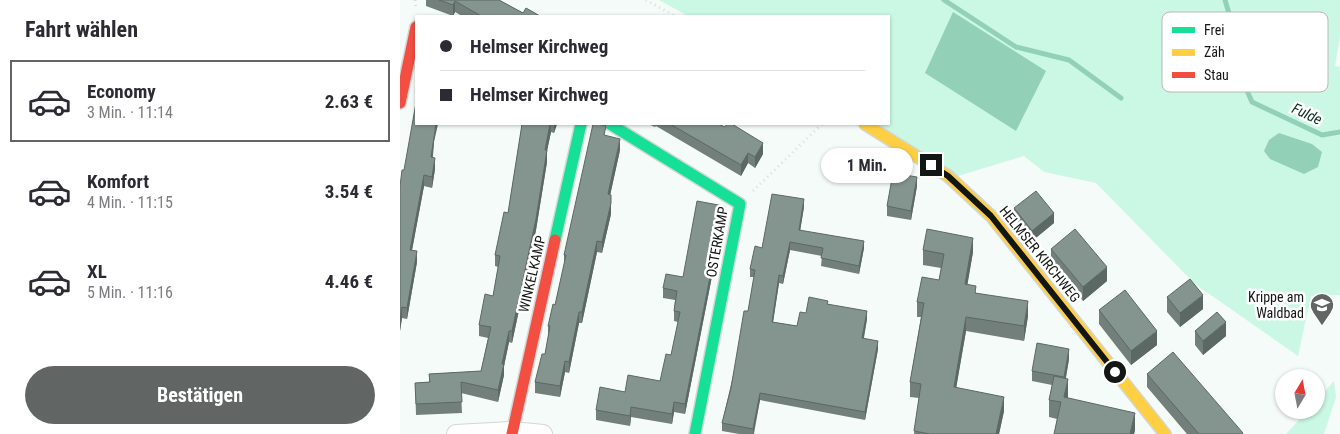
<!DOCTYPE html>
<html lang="de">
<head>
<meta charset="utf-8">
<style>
	body { margin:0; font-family:"Roboto Condensed",sans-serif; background:#f7f7f7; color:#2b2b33; height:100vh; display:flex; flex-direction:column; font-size:19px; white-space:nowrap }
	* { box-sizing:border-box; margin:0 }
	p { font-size:16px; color:#7c7c81 }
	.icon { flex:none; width:28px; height:28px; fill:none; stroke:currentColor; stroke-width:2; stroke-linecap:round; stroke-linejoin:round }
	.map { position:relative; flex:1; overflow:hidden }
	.details { display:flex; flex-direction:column; background:#fff; width:400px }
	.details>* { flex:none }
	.guide { position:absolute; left:15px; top:15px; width:475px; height:110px; border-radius:0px; box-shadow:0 1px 4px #0004; display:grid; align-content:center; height:110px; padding:0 25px; background:#fff }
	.needle { width:32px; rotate:10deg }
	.controls { position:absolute; left:875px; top:369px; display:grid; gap:10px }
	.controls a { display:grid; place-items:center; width:50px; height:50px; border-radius:50%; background:#fff; box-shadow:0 1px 4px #0004; font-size:25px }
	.end { position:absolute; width:22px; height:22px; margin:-11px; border:6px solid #121614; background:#fff; box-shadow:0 0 0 2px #fff }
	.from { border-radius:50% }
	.bubble { position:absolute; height:35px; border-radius:18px; background:#fff; box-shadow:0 1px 4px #0004; font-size:16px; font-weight:700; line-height:35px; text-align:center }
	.guide b { display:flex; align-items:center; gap:18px; height:48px; font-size:19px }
	.guide b+b { border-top:1px solid #e1e1e2 }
	.guide i { width:12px; height:12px; background:#2b2b33 }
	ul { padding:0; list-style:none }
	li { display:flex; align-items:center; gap:15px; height:82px; margin:0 10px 8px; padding:0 15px; border:2px solid transparent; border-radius:0px }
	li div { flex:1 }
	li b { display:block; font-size:19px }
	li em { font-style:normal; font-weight:700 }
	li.selected { border-color:#616664 }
	li>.icon { width:45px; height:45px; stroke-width:1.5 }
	h2 { padding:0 25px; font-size:22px; line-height:60px }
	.button { display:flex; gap:10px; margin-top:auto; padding:10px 25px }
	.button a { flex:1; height:58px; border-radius:30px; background:#616664; color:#fff; font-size:20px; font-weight:700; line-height:58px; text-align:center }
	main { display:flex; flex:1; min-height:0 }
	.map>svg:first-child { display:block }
	.green { fill:#caf8e4 }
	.water { fill:#93d0b8 }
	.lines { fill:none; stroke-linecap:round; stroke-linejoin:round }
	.stream { stroke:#93d0b8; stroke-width:5 }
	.street-casing { stroke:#d2d7d5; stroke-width:20 }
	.fast-casing { stroke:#d2d7d5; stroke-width:14 }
	.slow-casing { stroke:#d2d7d5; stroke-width:14 }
	.jam-casing { stroke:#d2d7d5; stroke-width:14 }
	.path { stroke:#dcdede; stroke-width:3; stroke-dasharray:1 4; stroke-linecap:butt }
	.street { stroke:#fefefe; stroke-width:18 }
	.fast { stroke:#16e098; stroke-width:11 }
	.slow { stroke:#ffcf43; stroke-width:11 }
	.jam { stroke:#f24e42; stroke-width:11 }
	.wall { fill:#727f7a }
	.shaded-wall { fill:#5c6863 }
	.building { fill:#84948e; stroke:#5c6863 }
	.route { stroke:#121614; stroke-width:6 }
	.labels { text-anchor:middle; stroke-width:5; stroke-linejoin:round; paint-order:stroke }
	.street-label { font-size:14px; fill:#121614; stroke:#fff }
	.poi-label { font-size:14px; fill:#121614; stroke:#fff; text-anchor:end }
	.water-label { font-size:15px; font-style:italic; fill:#0b3225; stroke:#fff }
	.key { fill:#fff; stroke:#b8b9b8; stroke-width:1 }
	.key-label { font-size:14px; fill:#121614 }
</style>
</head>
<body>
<main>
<section class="details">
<h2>Fahrt wählen</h2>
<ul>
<li class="selected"><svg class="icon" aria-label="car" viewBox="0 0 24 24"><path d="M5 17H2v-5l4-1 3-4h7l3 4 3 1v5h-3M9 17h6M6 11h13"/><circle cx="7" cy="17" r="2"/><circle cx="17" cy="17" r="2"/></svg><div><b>Economy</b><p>3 Min. · 11:14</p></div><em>2.63 €</em></li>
<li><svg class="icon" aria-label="car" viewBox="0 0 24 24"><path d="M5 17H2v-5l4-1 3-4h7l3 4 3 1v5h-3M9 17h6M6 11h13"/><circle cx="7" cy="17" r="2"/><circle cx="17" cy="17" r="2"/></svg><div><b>Komfort</b><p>4 Min. · 11:15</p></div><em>3.54 €</em></li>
<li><svg class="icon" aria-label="car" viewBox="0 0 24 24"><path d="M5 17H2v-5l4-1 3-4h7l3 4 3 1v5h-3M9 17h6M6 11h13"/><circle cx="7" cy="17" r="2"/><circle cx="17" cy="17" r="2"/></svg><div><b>XL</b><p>5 Min. · 11:16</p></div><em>4.46 €</em></li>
</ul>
<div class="button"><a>Bestätigen</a></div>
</section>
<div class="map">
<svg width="940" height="434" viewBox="0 0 940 434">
	<rect width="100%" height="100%" fill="#f5fbf8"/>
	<!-- green -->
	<path class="green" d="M259 0H940V37L935 66 940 67V295L911 296 898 356 795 284 696 183 644 172 624 156 558 176 477 124H489V16H288Z
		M934 381 936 397 924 434H886L908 410H916V401Z"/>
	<!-- water -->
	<path class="water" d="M553 12 646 71 616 131 525 73Z
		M879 133 912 144 922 152 918 167 904 174 870 159 864 151 869 140Z"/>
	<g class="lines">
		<!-- stream -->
		<path class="stream" d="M544 0 616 47 669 60 721 98
			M825 0 836 37 840 75 852 102 922 135 940 132"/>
		<!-- street casing -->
		<g class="street-casing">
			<path id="street" d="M56 434 112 431 143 434"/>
		</g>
		<!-- fast casing -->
		<g class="fast-casing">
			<path id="fast" d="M210 124 340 204 295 434
				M155 240 181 124"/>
		</g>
		<!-- slow casing -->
		<g class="slow-casing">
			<path id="slow" d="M465 124 548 176 591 216 765 434"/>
		</g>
		<!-- jam casing -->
		<g class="jam-casing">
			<path id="jam" d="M0 103 16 27
				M112 434 155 240"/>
		</g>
		<!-- path -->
		<path class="path" d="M15 0 16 9
			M246 0 275 16
			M353 191 422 124"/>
		<!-- street -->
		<use href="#street" class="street"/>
		<!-- fast -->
		<use href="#fast" class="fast"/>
		<!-- slow -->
		<use href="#slow" class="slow"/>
		<!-- jam -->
		<use href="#jam" class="jam"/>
	</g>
	<!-- wall -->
	<path class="wall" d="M26 0H99L123 13 140 16H62L55 12 53 16 26 6Z
		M122 124H157L154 133 151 132 147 150V162L136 230 112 343 109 342 104 366V375L98 402 61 393 62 413 16 415 15 383 29 382V374L81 371 88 338 79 336V325L93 296 98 267 95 266V255L108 213Z
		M248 124H318L363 154 355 168 348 163 341 176 256 126 255 127Z
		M34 142 33 157 35 169 32 188 24 186 12 250 17 262 7 319 2 318 0 331V186L4 170Z
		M220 150 210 195 211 214 202 253 197 252 182 323H179L169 373 165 372 160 397 135 393V382L145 354 148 337V326L155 305 164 266V255Z
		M517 186 511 220 487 216V206Z
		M404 207 400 230 464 248 459 274 421 266 422 256 390 250 383 284 379 283 373 322 397 326 406 313 428 304 467 319 464 338 478 349 465 420 360 400 354 434H339L322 431V423L348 311 354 277H350V269L362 248Z
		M614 208 654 223 632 241 614 218Z
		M324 215 285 414 274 412 272 424 231 417 230 426 196 420V410L225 392 260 381 271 355 278 322 274 321V311L275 300 263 298V288L283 277Z
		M651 249 707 281 683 301 651 263Z
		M523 250 573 252 567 285 576 293 628 316 624 341 566 331 556 387 604 411 599 434H514L519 398 510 397V382L521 317H517V302L539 280 541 268 523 265Z
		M767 297 803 309 780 327 767 312Z
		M699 310 757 345 731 365 699 324Z
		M795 331 826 336 803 355 795 345Z
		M669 359 666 378 668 398 735 430 734 434H654L657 419 649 417V400L652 385 632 381V371Z
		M747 374 843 434H787L747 387Z"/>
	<!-- shaded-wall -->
	<path class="shaded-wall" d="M55 1V12L53 16V5Z
		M36 124H38L34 142 31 168V157Z
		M150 124 151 132 145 161V150Z
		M154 124H157L154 133Z
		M220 139V150L208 205V194Z
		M363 143V154L355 168V157Z
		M147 150V162L136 230 112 343V331Z
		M348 153V163L341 176V165Z
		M35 158V169L32 188V177Z
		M24 175V186L10 261V250Z
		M517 177V186L511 220V211Z
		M211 195V214L202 253V242Z
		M404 199V207L399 238V230Z
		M324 206V215L285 414V404Z
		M654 213V223L632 241V231Z
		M573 238V252L565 299V284Z
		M197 241V252L182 323V312Z
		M464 241V248L459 274V266Z
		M390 242V250L383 284V276Z
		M17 251V262L7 319V308Z
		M707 267V281L683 301V287Z
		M379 275V283L372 329V322Z
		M803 295V309L780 327V313Z
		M628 301V316L624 341V326Z
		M2 307V318L0 331V320Z
		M467 311V319L462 346V338Z
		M179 312V323L169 373V362Z
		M566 317V331L554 401V387Z
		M826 322V336L803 355V341Z
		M109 331V342L104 366V375L98 402V390L102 364Z
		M757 331V345L731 365V351Z
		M478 341V349L465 420V412Z
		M669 349V359L664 387V377Z
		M165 361V372L160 397V386Z
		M668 379V396L664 414V397Z
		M360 393V400L353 434V429Z
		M604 397V411L599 434H596Z
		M274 402V412L272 424V414Z
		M231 407V417L230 426V416Z
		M735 413V430L734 434H730Z"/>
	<!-- building -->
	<path class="building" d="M39 0H99L123 13 126 8 140 16H81L55 1 53 5Z
		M16 103V124H36L31 157 35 158 32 177 24 175 10 250 17 251 7 308 2 307 0 320V186L2 170H4Z
		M122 124H150L145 150H147L136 219 112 331H109L102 364H104L98 390 61 382 62 402 16 404 15 383 30 382 29 374 81 371 91 327 79 325 85 294 93 296 100 256 95 255 104 212 108 213Z
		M193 124H198L206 126 204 135 220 139 208 194 211 195V203L202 242 197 241 182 312H179L169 362 165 361 160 386 135 382 142 354H145L150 326H148L153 304 155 305 166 255H164Z
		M270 124H318L325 127 327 124H332L363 143 355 157 348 153 341 165Z
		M493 173 517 177 511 211 487 206Z
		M636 191 654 213 632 231 614 208Z
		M372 194 404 199 399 230 464 241 459 266 421 258 423 248 390 242 383 276 379 275 372 322 397 326 400 312 406 313 409 297 428 301 427 304 467 311 462 338 478 341 465 412 360 393 353 429 322 423 331 388 344 311H348L355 270 350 269 355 246 362 248Z
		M297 201 324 206 285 404 274 402 272 414 231 407 230 416 196 410 200 387 225 392 228 375 260 381 266 354 271 355 280 312 274 311 277 291 263 288 266 274 283 277Z
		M527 229 573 238 565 284 576 286 575 293 628 301 624 326 566 317 554 387 604 397 596 434H530L514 431 521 384 510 382 524 303 517 302 522 277 539 280 544 254 523 250Z
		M675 229 707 267 683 287 651 249Z
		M790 279 803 295 780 313 767 297Z
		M725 290 757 331 731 351 699 310Z
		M817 312 826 322 803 341 795 331Z
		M637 343 669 349 664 377 632 371Z
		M773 352 843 433 842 434H799L747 374Z
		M654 376 668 379 664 397 735 413 730 434H654L661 402 649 400Z"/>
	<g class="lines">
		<!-- route -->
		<path class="route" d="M531 165 548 176 591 216 715 372"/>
	</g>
	<!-- icons -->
	<defs>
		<g id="school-pin" transform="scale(1.25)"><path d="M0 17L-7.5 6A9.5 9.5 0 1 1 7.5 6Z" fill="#616664" stroke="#fff"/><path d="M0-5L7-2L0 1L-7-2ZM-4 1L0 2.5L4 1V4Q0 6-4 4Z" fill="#fff"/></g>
	</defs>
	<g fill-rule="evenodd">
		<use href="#school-pin" x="922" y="305"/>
	</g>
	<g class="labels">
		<!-- street labels -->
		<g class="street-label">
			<text transform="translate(317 242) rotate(-80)" y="5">OSTERKAMP</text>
			<text transform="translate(640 254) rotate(51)" y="5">HELMSER KIRCHWEG</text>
			<text transform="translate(132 274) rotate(-77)" y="5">WINKELKAMP</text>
		</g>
		<!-- poi labels -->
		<g class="poi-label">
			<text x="904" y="302">Krippe am<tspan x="904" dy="16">Waldbad</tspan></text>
		</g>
		<!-- water labels -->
		<g class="water-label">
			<text transform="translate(907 114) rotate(25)" y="5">Fulde</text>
		</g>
	</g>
	<!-- legend -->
	<rect x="762" y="12" width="166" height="80" rx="8" class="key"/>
	<rect x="772" y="27" width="23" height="6" fill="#16e098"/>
	<rect x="772" y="49" width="23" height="7" fill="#ffcf43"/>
	<rect x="772" y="72" width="23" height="6" fill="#f24e42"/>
	<g class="key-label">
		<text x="804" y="35">Frei</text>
		<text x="804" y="57">Zäh</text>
		<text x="804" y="80">Stau</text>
	</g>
</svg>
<div class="controls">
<a><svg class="needle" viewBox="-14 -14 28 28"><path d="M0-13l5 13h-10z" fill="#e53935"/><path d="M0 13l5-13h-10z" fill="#7c7c81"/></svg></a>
</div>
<i class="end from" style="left:715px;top:372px"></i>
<i class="end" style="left:531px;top:165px"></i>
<div class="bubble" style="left:421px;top:148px;width:92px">1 Min.</div>
<div class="guide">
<b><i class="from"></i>Helmser Kirchweg</b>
<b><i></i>Helmser Kirchweg</b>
</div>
</div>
</main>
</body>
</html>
